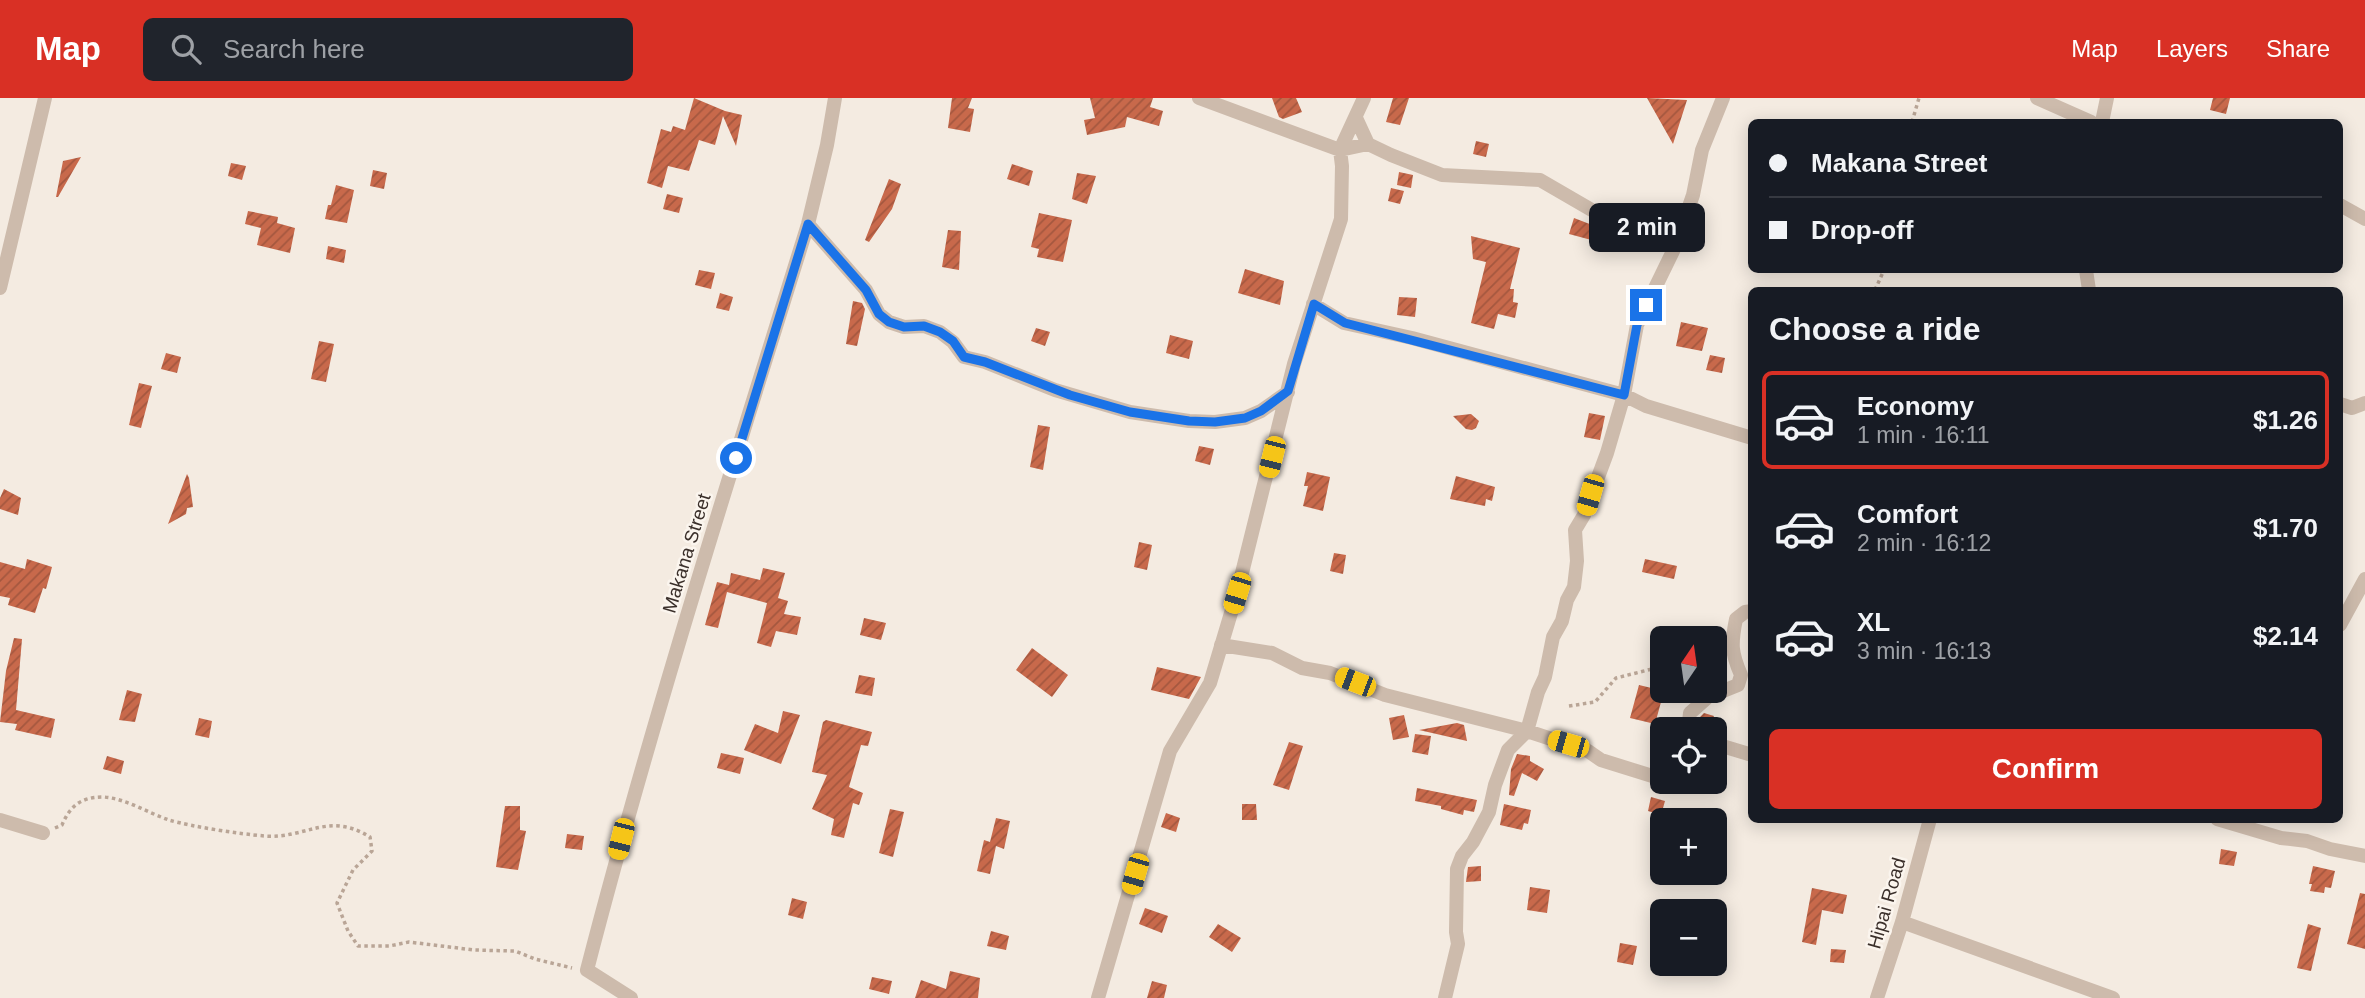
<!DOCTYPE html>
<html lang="en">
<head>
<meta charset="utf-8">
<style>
	body { margin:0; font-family:Helvetica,sans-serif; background:#20242c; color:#f1f3f6; height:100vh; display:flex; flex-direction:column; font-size:26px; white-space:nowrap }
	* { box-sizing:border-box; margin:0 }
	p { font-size:23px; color:#9ea1a6 }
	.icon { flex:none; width:38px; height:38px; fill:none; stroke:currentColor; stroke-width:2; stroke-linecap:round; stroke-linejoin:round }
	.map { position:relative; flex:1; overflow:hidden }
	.drawer { position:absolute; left:1748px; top:189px; width:595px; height:536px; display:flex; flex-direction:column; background:#171b24; border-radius:10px; box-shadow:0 4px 18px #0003 }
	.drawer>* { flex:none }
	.guide { position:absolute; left:1748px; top:21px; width:595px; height:154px; border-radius:10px; box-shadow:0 4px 18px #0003; display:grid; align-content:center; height:154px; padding:0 21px; background:#171b24 }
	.needle { width:46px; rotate:13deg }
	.tools { position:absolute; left:1650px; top:528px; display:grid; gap:14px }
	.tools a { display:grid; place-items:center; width:77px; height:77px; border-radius:10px; background:#171b24; box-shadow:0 4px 18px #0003; font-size:35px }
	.end { position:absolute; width:32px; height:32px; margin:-16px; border:9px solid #1a73e8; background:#fff; box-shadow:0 0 0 4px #fff }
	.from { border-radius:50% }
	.bubble { position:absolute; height:49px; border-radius:10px; background:#171b24; box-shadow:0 4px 18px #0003; font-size:23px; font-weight:700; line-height:49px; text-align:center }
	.car { position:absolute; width:21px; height:42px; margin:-21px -10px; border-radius:9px; box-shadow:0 0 5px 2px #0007; background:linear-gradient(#f5c518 24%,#345 0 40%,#f5c518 0 76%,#345 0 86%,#f5c518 0) }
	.guide b { display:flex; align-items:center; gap:24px; height:66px; font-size:26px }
	.guide b+b { border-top:2px solid #363941 }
	.guide i { width:18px; height:18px; background:#f1f3f6 }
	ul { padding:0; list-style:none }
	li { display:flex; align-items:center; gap:21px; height:98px; margin:0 14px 10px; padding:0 7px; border:4px solid transparent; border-radius:10px }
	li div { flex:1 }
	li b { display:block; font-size:26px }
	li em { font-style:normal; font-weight:700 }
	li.current { border-color:#d93025 }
	li>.icon { width:63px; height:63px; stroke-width:1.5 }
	h2 { padding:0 21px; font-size:32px; line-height:84px }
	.button { display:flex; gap:14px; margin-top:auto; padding:14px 21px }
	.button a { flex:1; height:80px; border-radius:10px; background:#d93025; color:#fff; font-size:28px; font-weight:700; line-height:80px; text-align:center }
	header { display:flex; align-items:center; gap:42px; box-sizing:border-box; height:98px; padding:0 35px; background:#d93025; color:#fff }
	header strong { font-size:33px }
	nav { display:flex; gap:38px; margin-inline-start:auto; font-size:24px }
	.search { width:490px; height:63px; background:#20242c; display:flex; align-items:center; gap:18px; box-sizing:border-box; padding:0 24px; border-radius:10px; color:#9ea1a6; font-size:26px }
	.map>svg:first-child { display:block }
	.building { fill:url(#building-hatch) }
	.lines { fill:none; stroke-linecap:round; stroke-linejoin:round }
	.path { stroke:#b9a596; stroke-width:3.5; stroke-dasharray:3.5 3.5; stroke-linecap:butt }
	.street { stroke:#cdbbac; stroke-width:14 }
	.route { stroke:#1a73e8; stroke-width:9 }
	.labels { text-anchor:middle; stroke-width:5; stroke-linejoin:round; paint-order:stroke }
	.street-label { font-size:19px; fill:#3b302b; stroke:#fbf5ee }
</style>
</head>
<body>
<header>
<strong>Map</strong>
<div class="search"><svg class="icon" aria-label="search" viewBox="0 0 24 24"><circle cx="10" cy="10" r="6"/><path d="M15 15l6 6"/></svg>Search here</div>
<nav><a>Map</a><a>Layers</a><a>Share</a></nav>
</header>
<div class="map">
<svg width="2365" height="900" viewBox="0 0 2365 900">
	<defs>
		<pattern id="building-hatch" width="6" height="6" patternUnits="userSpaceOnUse" patternTransform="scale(1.75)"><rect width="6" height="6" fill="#c8694b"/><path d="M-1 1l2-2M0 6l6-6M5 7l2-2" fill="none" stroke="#a4573f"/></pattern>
	</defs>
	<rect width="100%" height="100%" fill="#f4ebe1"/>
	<!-- building -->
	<path class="building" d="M694 0 725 13 742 17 736 48 723 18 715 47 699 42 689 73 668 68 662 90 647 85 661 31 671 34 673 28 685 32Z
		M952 0H972L968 10 974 11 970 34 948 30Z
		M1090 0H1153L1150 9 1163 13 1159 28 1127 19 1125 29 1087 37 1084 22 1095 20Z
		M1272 0H1296L1302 14 1283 21 1279 19Z
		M1393 0H1409L1400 27 1386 24Z
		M1647 0 1687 2 1673 46Z
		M2213 0H2230L2226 16 2210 12Z
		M1476 43 1489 46 1486 59 1473 56Z
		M81 59 58 99H56L63 63Z
		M231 65 246 68 242 82 228 78Z
		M1012 66 1033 73 1029 88 1007 81Z
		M373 72 387 75 384 91 370 88Z
		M1399 74 1413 77 1411 90 1397 87Z
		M1077 75 1096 78 1087 106 1072 101Z
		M889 81 901 86 892 111 869 144 865 142Z
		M336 87 354 92 347 125 325 121 328 107H331Z
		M1391 90 1404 93 1400 106 1388 103Z
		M667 96 683 100 679 115 663 111Z
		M248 113 278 119 277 125 295 130 290 155 257 147 261 130 245 126Z
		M1039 115 1072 122 1063 164 1037 159 1039 151 1031 149Z
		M1574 120 1613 135 1610 147 1569 136Z
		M948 132 961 133 959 172 942 169Z
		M1471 138 1520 150 1510 191H1514L1513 204 1518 205 1515 220 1498 216 1494 231 1471 225 1486 164 1473 161Z
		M328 148 346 152 344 165 326 161Z
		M1245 171 1284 183 1280 207 1238 195Z
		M699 172 715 175 711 191 695 187Z
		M720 195 733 199 729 213 716 210Z
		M1399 199 1417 200 1415 219 1397 217Z
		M853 203 862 205 865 211 857 248 846 246Z
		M1681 224 1708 230 1702 253 1676 248Z
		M1036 230 1050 234 1045 248 1031 243Z
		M1170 237 1193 243 1189 261 1166 255Z
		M319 243 334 246 326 284 311 281Z
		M166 255 181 259 177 275 161 271Z
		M1710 257 1725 260 1722 275 1706 272Z
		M139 285 152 288 141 330 129 327Z
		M1589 315 1605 318 1600 342 1584 339Z
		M1471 316 1479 323 1476 330 1472 332 1466 331 1453 318Z
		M1038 327 1050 329 1043 372 1030 369Z
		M1199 348 1214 351 1210 367 1195 363Z
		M1307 374 1330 379 1323 413 1303 408 1308 388H1304Z
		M187 376 189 380 193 409 187 410 186 416 168 426Z
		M1456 378 1495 389 1492 403 1486 401 1485 408 1450 401Z
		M4 391 21 400 18 417 0 411V400Z
		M1139 444 1152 447 1147 472 1134 469Z
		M1334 455 1346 457 1343 476 1330 473Z
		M27 461 52 469 46 491 43 490 35 515 8 507 10 500 0 498V464L25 471Z
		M1645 461 1677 468 1674 481 1642 474Z
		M763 470 785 475 778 500 788 503 784 516 801 519 797 537 776 533 771 549 757 545 767 505 727 494 718 530 705 527 717 484 729 487 731 475 760 482Z
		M864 520 886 525 881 542 860 537Z
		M14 540 22 541 16 612 55 621 51 640 15 632 17 626 0 624 6 573Z
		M1032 550 1068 577 1052 599 1016 572Z
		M1157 569 1201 579 1189 601 1151 592Z
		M859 577 875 580 872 598 855 595Z
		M1639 587 1664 593 1655 626 1630 620Z
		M127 592 142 596 135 624 119 622Z
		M783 613 800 617 781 666 744 652 755 626 778 635Z
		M1704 615 1714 618 1709 632H1698L1699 620Z
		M1404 617 1409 639 1393 642 1389 620Z
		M199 620 212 623 209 640 195 637Z
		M826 622 872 634 868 648 861 647 849 689 863 695 859 707 853 705 844 740 831 737 834 721 812 711 827 677 812 674 823 624Z
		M1457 625 1464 627 1467 643 1419 632Z
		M1415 636 1431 638 1428 657 1412 654Z
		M1289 644 1303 648 1289 692 1273 687Z
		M721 655 744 660 740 676 717 670Z
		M1517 656 1530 658V663L1544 671 1537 683 1522 675 1514 698 1509 697 1511 671Z
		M107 658 124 663 121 676 103 671Z
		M1417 690 1477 702 1474 714 1464 712 1463 717 1441 711V708L1415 703Z
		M1651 699 1665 703 1661 717 1648 713Z
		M1242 706H1256L1257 722H1242Z
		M1504 706 1531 712 1528 726 1524 725 1522 732 1500 727Z
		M505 708H520V732L526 733 518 772 496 769Z
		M890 711 904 714 893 759 879 755Z
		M1166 715 1180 720 1176 734 1161 729Z
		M996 720 1010 723 1004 751 996 748 990 776 977 773 984 742 990 744Z
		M567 736 584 738 582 752 565 750Z
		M2221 751 2237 754 2234 768 2219 766Z
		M1481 768V783L1466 784 1468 769Z
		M2313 768 2335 773 2331 790 2325 789 2324 795 2310 793 2312 786H2309Z
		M1530 789 1550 792 1547 815 1527 812Z
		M1812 790 1847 797 1843 816 1822 812 1816 847 1802 844Z
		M2360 795 2365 796V851L2347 846Z
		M792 800 807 804 803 821 788 817Z
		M1145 810 1168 818 1162 835 1139 826Z
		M1218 826 1241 840 1232 854 1209 839Z
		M2308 826 2321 830 2311 873 2297 870Z
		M991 833 1009 838 1006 852 987 848Z
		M1620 845 1637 848 1633 867 1617 864Z
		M1831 851 1846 852 1844 865 1830 864Z
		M950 873 980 880 978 900H915L921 882 946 891Z
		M872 879 892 883 889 896 869 891Z
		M1152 883 1167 887 1164 900H1147Z"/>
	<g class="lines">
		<!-- path -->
		<path class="path" d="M1912 24 1919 0
			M1875 192 1884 172
			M1569 608 1595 604 1616 580 1656 570 1662 557
			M55 730 62 727C70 708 81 699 103 699 125 700 148 715 169 722 193 729 240 736 265 738 306 741 328 713 370 739L372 753 353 772 337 805 348 833 358 848H389L409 844 474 852 515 853 535 861 572 870"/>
		<!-- street -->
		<path class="street" d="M1199 0 1340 52 1368 46
			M2037 0 2091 24
			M1356 20 1368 46 1391 57 1442 77 1540 82 1640 140 1675 149 1637 227 1624 297 1607 355 1584 417 1575 432 1577 463 1574 489 1567 502 1562 523 1553 539 1545 579 1538 594 1527 633 1588 653 1601 662 1662 681
			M2102 24 2107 0
			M2340 107 2365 121
			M808 126 866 192 879 216 889 224 904 229 924 228 940 234 953 244 964 259 985 264 1055 292 1130 314 1189 323 1215 324 1245 320 1261 313 1288 294
			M1675 149 1693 97 1702 52 1723 0
			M2086 172 2089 192
			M0 190 45 0
			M1313 206 1344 225 1412 240 1624 297 1646 308 1752 340
			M2340 306 2352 310 2365 305
			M2340 527 2365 481
			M1221 547 1272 555 1302 570 1330 575 1385 597 1527 633 1508 652 1495 687 1489 714 1473 744 1462 758 1457 771 1456 834 1458 846 1445 900
			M1688 632 1690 615 1708 599 1738 587 1741 577C1731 554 1731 546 1736 521L1745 514 1752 513
			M1715 650 1719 647 1752 657
			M1672 684H1682
			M2217 721 2281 740 2307 743 2330 751 2365 758
			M0 722 43 735
			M1902 824 2113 900
			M631 900 587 872C652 621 731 374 808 126L827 47 835 0
			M1098 900 1170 653 1210 585 1237 495 1294 266 1341 121 1342 68 1340 52 1364 0
			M1877 900 1902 824 1930 721"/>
	</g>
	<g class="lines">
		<!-- route -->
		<path class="route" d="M736 360 808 126 866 192 879 216 889 224 904 229 924 228 940 234 953 243 964 259 985 264 1070 297 1130 314 1189 323 1215 324 1245 320 1261 313 1288 293 1314 206 1345 225 1624 297 1637 227 1646 207"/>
	</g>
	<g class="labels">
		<!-- street labels -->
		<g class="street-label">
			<text transform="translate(686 455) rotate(-73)" y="7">Makana Street</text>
			<text transform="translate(1886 805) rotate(-74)" y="7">Hipai Road</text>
		</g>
	</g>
</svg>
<div class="tools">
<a><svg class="needle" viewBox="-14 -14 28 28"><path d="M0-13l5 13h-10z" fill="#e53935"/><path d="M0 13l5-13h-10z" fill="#9ea1a6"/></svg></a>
<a><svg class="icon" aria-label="locate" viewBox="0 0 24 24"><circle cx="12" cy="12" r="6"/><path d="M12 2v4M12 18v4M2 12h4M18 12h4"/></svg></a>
<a>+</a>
<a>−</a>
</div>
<i class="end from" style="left:736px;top:360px"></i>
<i class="end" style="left:1646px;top:207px"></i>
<div class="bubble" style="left:1589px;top:105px;width:116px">2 min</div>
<i class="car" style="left:1272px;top:359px;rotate:194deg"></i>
<i class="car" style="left:1590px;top:397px;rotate:196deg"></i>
<i class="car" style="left:1237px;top:495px;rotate:197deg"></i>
<i class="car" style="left:1355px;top:584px;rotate:291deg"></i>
<i class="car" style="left:1568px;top:646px;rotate:286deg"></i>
<i class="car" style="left:621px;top:741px;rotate:194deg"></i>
<i class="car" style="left:1135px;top:776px;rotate:196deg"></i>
<div class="guide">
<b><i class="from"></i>Makana Street</b>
<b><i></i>Drop-off</b>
</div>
<section class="drawer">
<h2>Choose a ride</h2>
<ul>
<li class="current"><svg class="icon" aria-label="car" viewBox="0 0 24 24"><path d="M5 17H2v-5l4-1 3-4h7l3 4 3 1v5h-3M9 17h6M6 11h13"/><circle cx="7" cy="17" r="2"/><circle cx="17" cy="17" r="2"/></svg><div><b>Economy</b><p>1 min · 16:11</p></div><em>$1.26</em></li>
<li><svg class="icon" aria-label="car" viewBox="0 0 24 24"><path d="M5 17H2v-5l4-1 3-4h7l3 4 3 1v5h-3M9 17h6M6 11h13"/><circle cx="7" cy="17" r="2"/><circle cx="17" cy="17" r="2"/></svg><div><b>Comfort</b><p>2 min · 16:12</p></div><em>$1.70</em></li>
<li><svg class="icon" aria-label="car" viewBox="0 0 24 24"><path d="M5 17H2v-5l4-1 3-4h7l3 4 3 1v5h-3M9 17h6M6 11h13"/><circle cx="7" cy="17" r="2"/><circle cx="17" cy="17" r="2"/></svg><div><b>XL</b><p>3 min · 16:13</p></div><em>$2.14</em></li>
</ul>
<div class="button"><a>Confirm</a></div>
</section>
</div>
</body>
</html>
